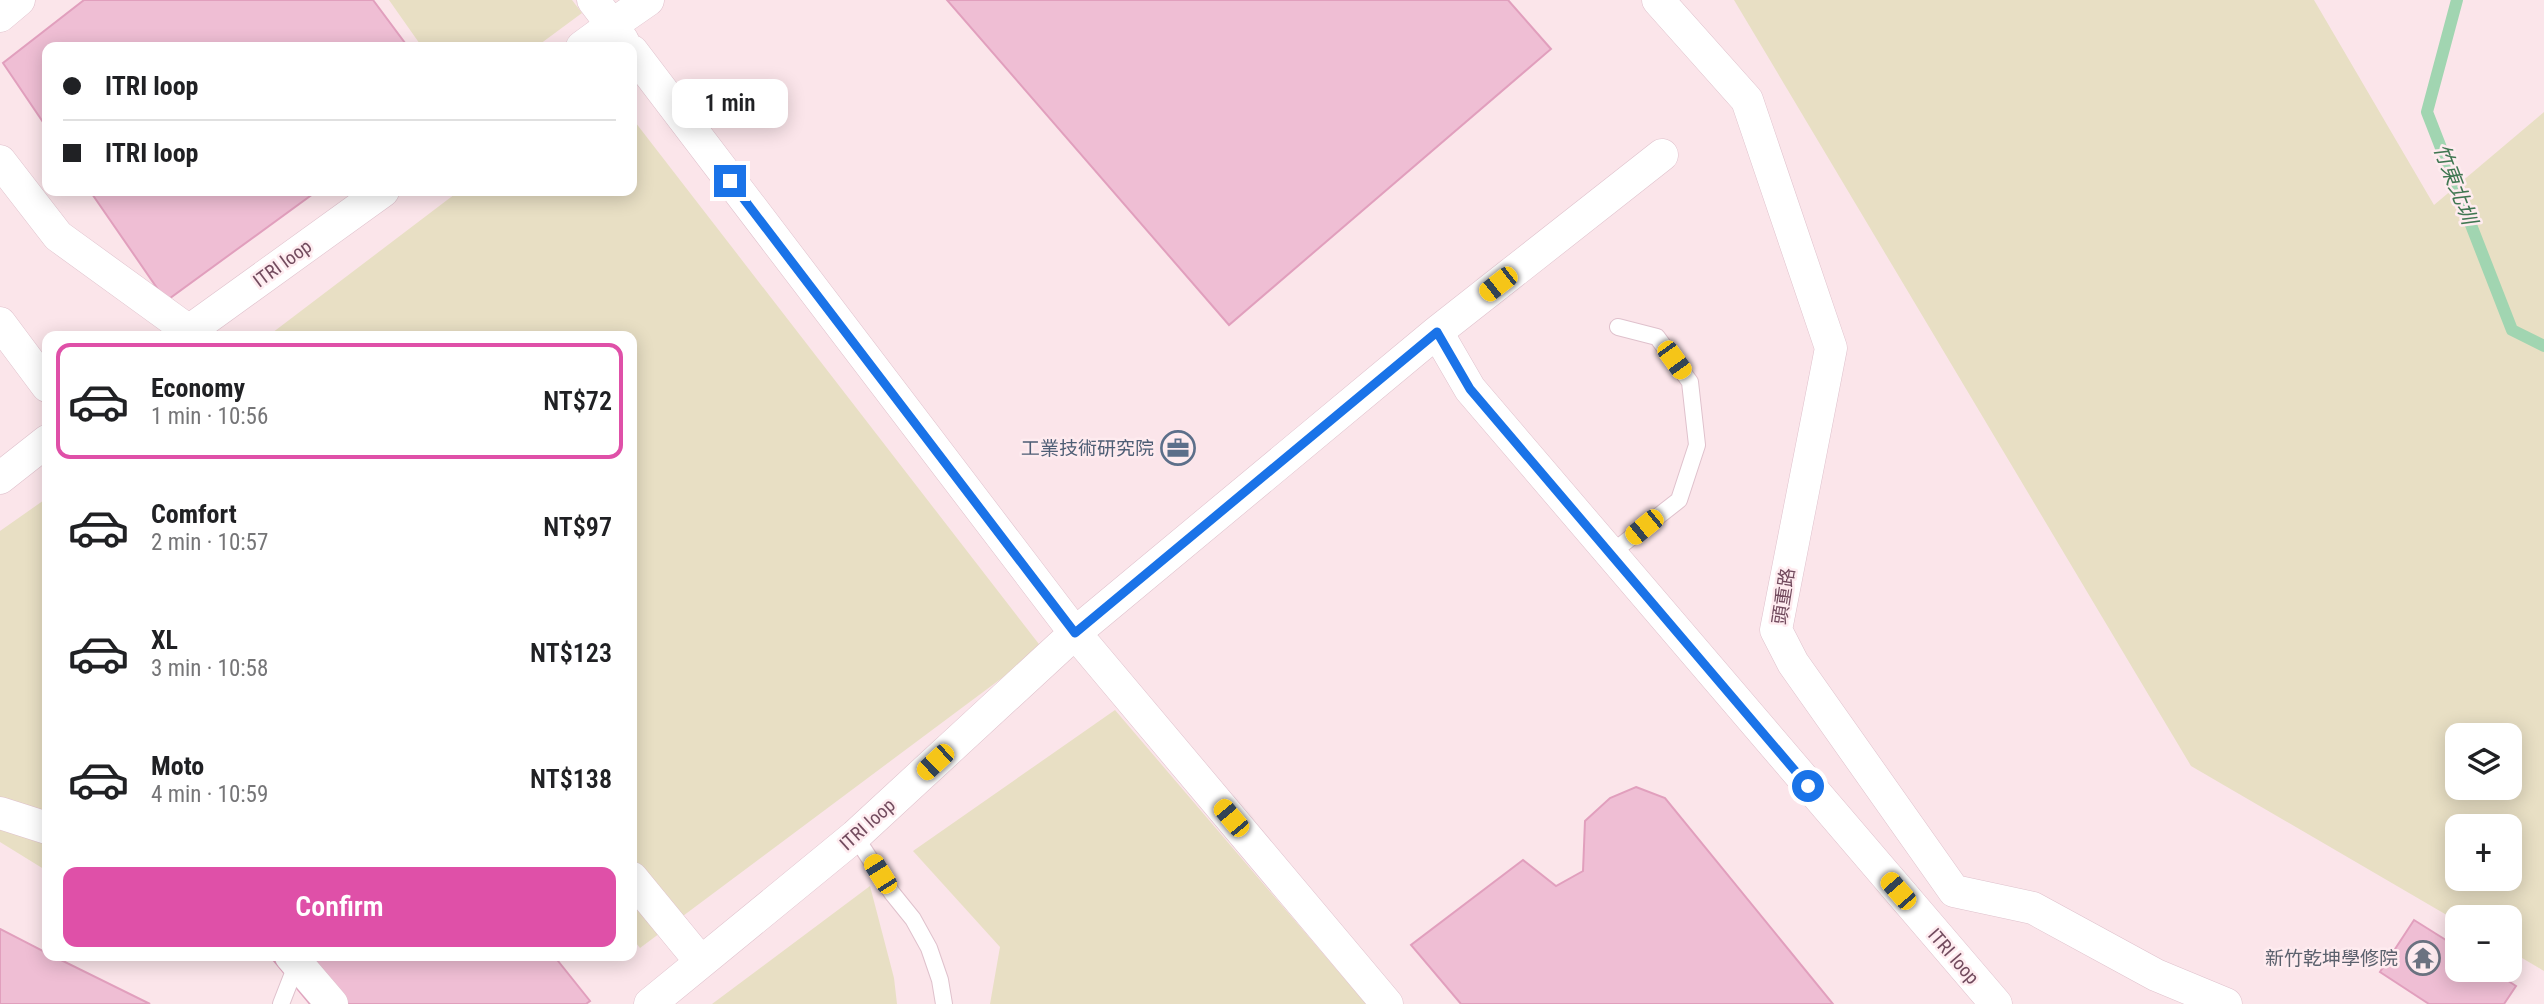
<!DOCTYPE html>
<html lang="en">
<head>
<meta charset="utf-8">
<style>
	body { margin:0; font-family:"Roboto Condensed","Noto Sans TC",sans-serif; background:#f6f6f6; color:#202124; height:100vh; display:flex; flex-direction:column; font-size:26px; white-space:nowrap }
	* { box-sizing:border-box; margin:0 }
	p { font-size:23px; color:#757577 }
	.icon { flex:none; width:38px; height:38px; fill:none; stroke:currentColor; stroke-width:2; stroke-linecap:round; stroke-linejoin:round }
	.map { position:relative; flex:1; overflow:hidden }
	.sheet { position:absolute; left:42px; top:331px; width:595px; height:630px; display:flex; flex-direction:column; background:#fff; border-radius:14px; box-shadow:0 4px 18px #0003 }
	.sheet>* { flex:none }
	.hud { position:absolute; left:42px; top:42px; width:595px; height:154px; border-radius:14px; box-shadow:0 4px 18px #0003; display:grid; align-content:center; height:154px; padding:0 21px; background:#fff }
	.buttons { position:absolute; left:2445px; top:723px; display:grid; gap:14px }
	.buttons a { display:grid; place-items:center; width:77px; height:77px; border-radius:14px; background:#fff; box-shadow:0 4px 18px #0003; font-size:35px }
	.end { position:absolute; width:32px; height:32px; margin:-16px; border:9px solid #1a73e8; background:#fff; box-shadow:0 0 0 4px #fff }
	.from { border-radius:50% }
	.bubble { position:absolute; height:49px; border-radius:14px; background:#fff; box-shadow:0 4px 18px #0003; font-size:23px; font-weight:600; line-height:49px; text-align:center }
	.car { position:absolute; width:21px; height:42px; margin:-21px -10px; border-radius:9px; box-shadow:0 0 5px 2px #0007; background:linear-gradient(#f5c518 24%,#345 0 40%,#f5c518 0 76%,#345 0 86%,#f5c518 0) }
	.hud b { display:flex; align-items:center; gap:24px; height:66px; font-size:26px }
	.hud b+b { border-top:2px solid #e0e0e0 }
	.hud i { width:18px; height:18px; background:#202124 }
	ul { padding:12px 0 0; list-style:none }
	li { display:flex; align-items:center; gap:21px; height:116px; margin:0 14px 10px; padding:0 7px; border:4px solid transparent; border-radius:14px }
	li div { flex:1 }
	li b { display:block; font-size:26px }
	li em { font-style:normal; font-weight:600 }
	li.selected { border-color:#df50a8 }
	li>.icon { width:63px; height:63px; stroke-width:1.5 }
	.button { display:flex; gap:14px; margin-top:auto; padding:14px 21px }
	.button a { flex:1; height:80px; border-radius:14px; background:#df50a8; color:#fff; font-size:28px; font-weight:600; line-height:80px; text-align:center }
	.map>svg:first-child { display:block }
	.green { fill:#e8dfc4; fill-rule:evenodd }
	.lines { fill:none; stroke-linecap:round; stroke-linejoin:round }
	.stream { stroke:#a1d5b1; stroke-width:12 }
	.building { fill:#efbed4; stroke:#e19fbd; stroke-width:2 }
	.lane-casing { stroke:#dfc1cc; stroke-width:18 }
	.street-casing { stroke:#dfc1cc; stroke-width:33 }
	.lane { stroke:#fff; stroke-width:16 }
	.street { stroke:#fff; stroke-width:32 }
	.route { stroke:#1a73e8; stroke-width:9 }
	.labels { text-anchor:middle; stroke-width:5; stroke-linejoin:round; paint-order:stroke }
	.street-label { font-size:19px; fill:#724b5e; stroke:#feebef }
	.service-label { font-size:19px; fill:#4e5e75; stroke:#feebef; text-anchor:end }
	.worship-label { font-size:19px; fill:#5b616d; stroke:#feebef; text-anchor:end }
	.water-label { font-size:21px; font-style:italic; fill:#407752; stroke:#feebef }
</style>
</head>
<body>
<div class="map">
<svg width="2544" height="1004" viewBox="0 0 2544 1004">
	<rect width="100%" height="100%" fill="#fbe5ea"/>
	<!-- green -->
	<path class="green" d="M389 0H572L582 13 536 47H422Z
		M1734 0H2314L2434 205 2544 112V971L2510 951V917H2457V921L2191 766ZM2457 735H2510V788H2457ZM2510 826V878H2457V826Z
		M632 118 1042 648 640 948 632 938V336H268L459 191H632Z
		M47 498V871L0 842V531Z
		M1115 710 1366 1004H990L1000 947 913 851Z
		M870 886 894 978 897 1004H712Z"/>
	<g class="lines">
		<!-- stream -->
		<path class="stream" d="M2457 0 2427 112 2512 330 2544 346"/>
	</g>
	<!-- building -->
	<path class="building" d="M84 0H373L408 47H47V128L3 63Z
		M947 0H1508L1551 49 1229 325Z
		M90 191H317L166 301Z
		M1636 787 1665 798 1833 1004H1461L1411 945 1523 860 1556 886 1583 871 1585 821 1610 798Z
		M2414 920 2457 947V970H2491L2516 986 2504 1004H2429L2380 972Z
		M0 929 47 953V956H53L150 1004H0Z
		M270 956H554L590 1001 586 1004H310Z"/>
	<g class="lines">
		<!-- lane casing -->
		<g class="lane-casing">
			<path id="lane" d="M1610 554 1679 500 1697 445 1690 382 1657 337 1618 327
				M855 836 892 893 913 919 929 948 940 980 944 1004
				M281 1004 297 963"/>
		</g>
		<!-- street casing -->
		<g class="street-casing">
			<path id="street" d="M593 0 612 25 648 0
				M1658 0 1747 100 1831 348 1776 630 1793 663 1954 891 2033 908 2156 975 2226 1004
				M0 16 19 0
				M582 47 612 25 623 41
				M632 51 1075 633 1387 1004
				M0 161 58 236 189 331 193 336
				M0 323 47 386
				M1437 332 1662 155
				M182 336 383 191
				M0 478 47 441
				M0 813 47 828
				M632 878 701 962
				M291 956 332 1004
				M650 1004 855 836 1075 633 1437 332 1470 389 1996 1004"/>
		</g>
		<!-- lane -->
		<use href="#lane" class="lane"/>
		<!-- street -->
		<use href="#street" class="street"/>
	</g>
	<g class="lines">
		<!-- route -->
		<path class="route" d="M730 181 1075 633 1437 332 1470 389 1808 786"/>
	</g>
	<!-- icons -->
	<defs>
		<g id="office-ring" transform="scale(1.75)"><circle r="9.5" fill="#feebef" stroke="#5c6f8a" stroke-width="1.5"/><path d="M-6-3h4V-5.5h4V-3h4V5H-6ZM-1-4.5V-3h2v-1.5ZM-6 0V1H6V0Z" fill="#5c6f8a"/></g>
		<g id="temple-ring" transform="scale(1.75)"><circle r="9.5" fill="#feebef" stroke="#6b7280" stroke-width="1.5"/><path d="M0-6L5-2H3V0L6.5 2.5H4V6H1.5V3h-3V6H-4V2.5H-6.5L-3 0V-2H-5Z" fill="#6b7280"/></g>
	</defs>
	<g fill-rule="evenodd">
		<use href="#office-ring" x="1178" y="448"/>
		<use href="#temple-ring" x="2423" y="958"/>
	</g>
	<g class="labels">
		<!-- street labels -->
		<g class="street-label">
			<text transform="translate(282 263) rotate(-36)" y="7">ITRI loop</text>
			<text transform="translate(1783 596) rotate(-81)" y="7">頭重路</text>
			<text transform="translate(867 824) rotate(-42)" y="7">ITRI loop</text>
			<text transform="translate(1954 956) rotate(49)" y="7">ITRI loop</text>
		</g>
		<!-- service labels -->
		<g class="service-label">
			<text x="1154" y="455">工業技術研究院</text>
		</g>
		<!-- worship labels -->
		<g class="worship-label">
			<text x="2398" y="965">新竹乾坤學修院</text>
		</g>
		<!-- water labels -->
		<g class="water-label">
			<text transform="translate(2455 184) rotate(69)" y="7">竹東北圳</text>
		</g>
	</g>
</svg>
<div class="buttons">
<a><svg class="icon" aria-label="layers" viewBox="0 0 24 24"><path d="M12 4l9 5-9 5-9-5zM3 14l9 5 9-5"/></svg></a>
<a>+</a>
<a>−</a>
</div>
<i class="end from" style="left:1808px;top:786px"></i>
<i class="end" style="left:730px;top:181px"></i>
<div class="bubble" style="left:672px;top:79px;width:116px">1 min</div>
<i class="car" style="left:1498px;top:284px;rotate:232deg"></i>
<i class="car" style="left:1674px;top:360px;rotate:144deg"></i>
<i class="car" style="left:1644px;top:527px;rotate:231deg"></i>
<i class="car" style="left:935px;top:762px;rotate:227deg"></i>
<i class="car" style="left:1231px;top:818px;rotate:320deg"></i>
<i class="car" style="left:880px;top:874px;rotate:328deg"></i>
<i class="car" style="left:1898px;top:891px;rotate:319deg"></i>
<div class="hud">
<b><i class="from"></i>ITRI loop</b>
<b><i></i>ITRI loop</b>
</div>
<section class="sheet">
<ul>
<li class="selected"><svg class="icon" aria-label="car" viewBox="0 0 24 24"><path d="M5 17H2v-5l4-1 3-4h7l3 4 3 1v5h-3M9 17h6M6 11h13"/><circle cx="7" cy="17" r="2"/><circle cx="17" cy="17" r="2"/></svg><div><b>Economy</b><p>1 min · 10:56</p></div><em>NT$72</em></li>
<li><svg class="icon" aria-label="car" viewBox="0 0 24 24"><path d="M5 17H2v-5l4-1 3-4h7l3 4 3 1v5h-3M9 17h6M6 11h13"/><circle cx="7" cy="17" r="2"/><circle cx="17" cy="17" r="2"/></svg><div><b>Comfort</b><p>2 min · 10:57</p></div><em>NT$97</em></li>
<li><svg class="icon" aria-label="car" viewBox="0 0 24 24"><path d="M5 17H2v-5l4-1 3-4h7l3 4 3 1v5h-3M9 17h6M6 11h13"/><circle cx="7" cy="17" r="2"/><circle cx="17" cy="17" r="2"/></svg><div><b>XL</b><p>3 min · 10:58</p></div><em>NT$123</em></li>
<li><svg class="icon" aria-label="car" viewBox="0 0 24 24"><path d="M5 17H2v-5l4-1 3-4h7l3 4 3 1v5h-3M9 17h6M6 11h13"/><circle cx="7" cy="17" r="2"/><circle cx="17" cy="17" r="2"/></svg><div><b>Moto</b><p>4 min · 10:59</p></div><em>NT$138</em></li>
</ul>
<div class="button"><a>Confirm</a></div>
</section>
</div>
</body>
</html>
